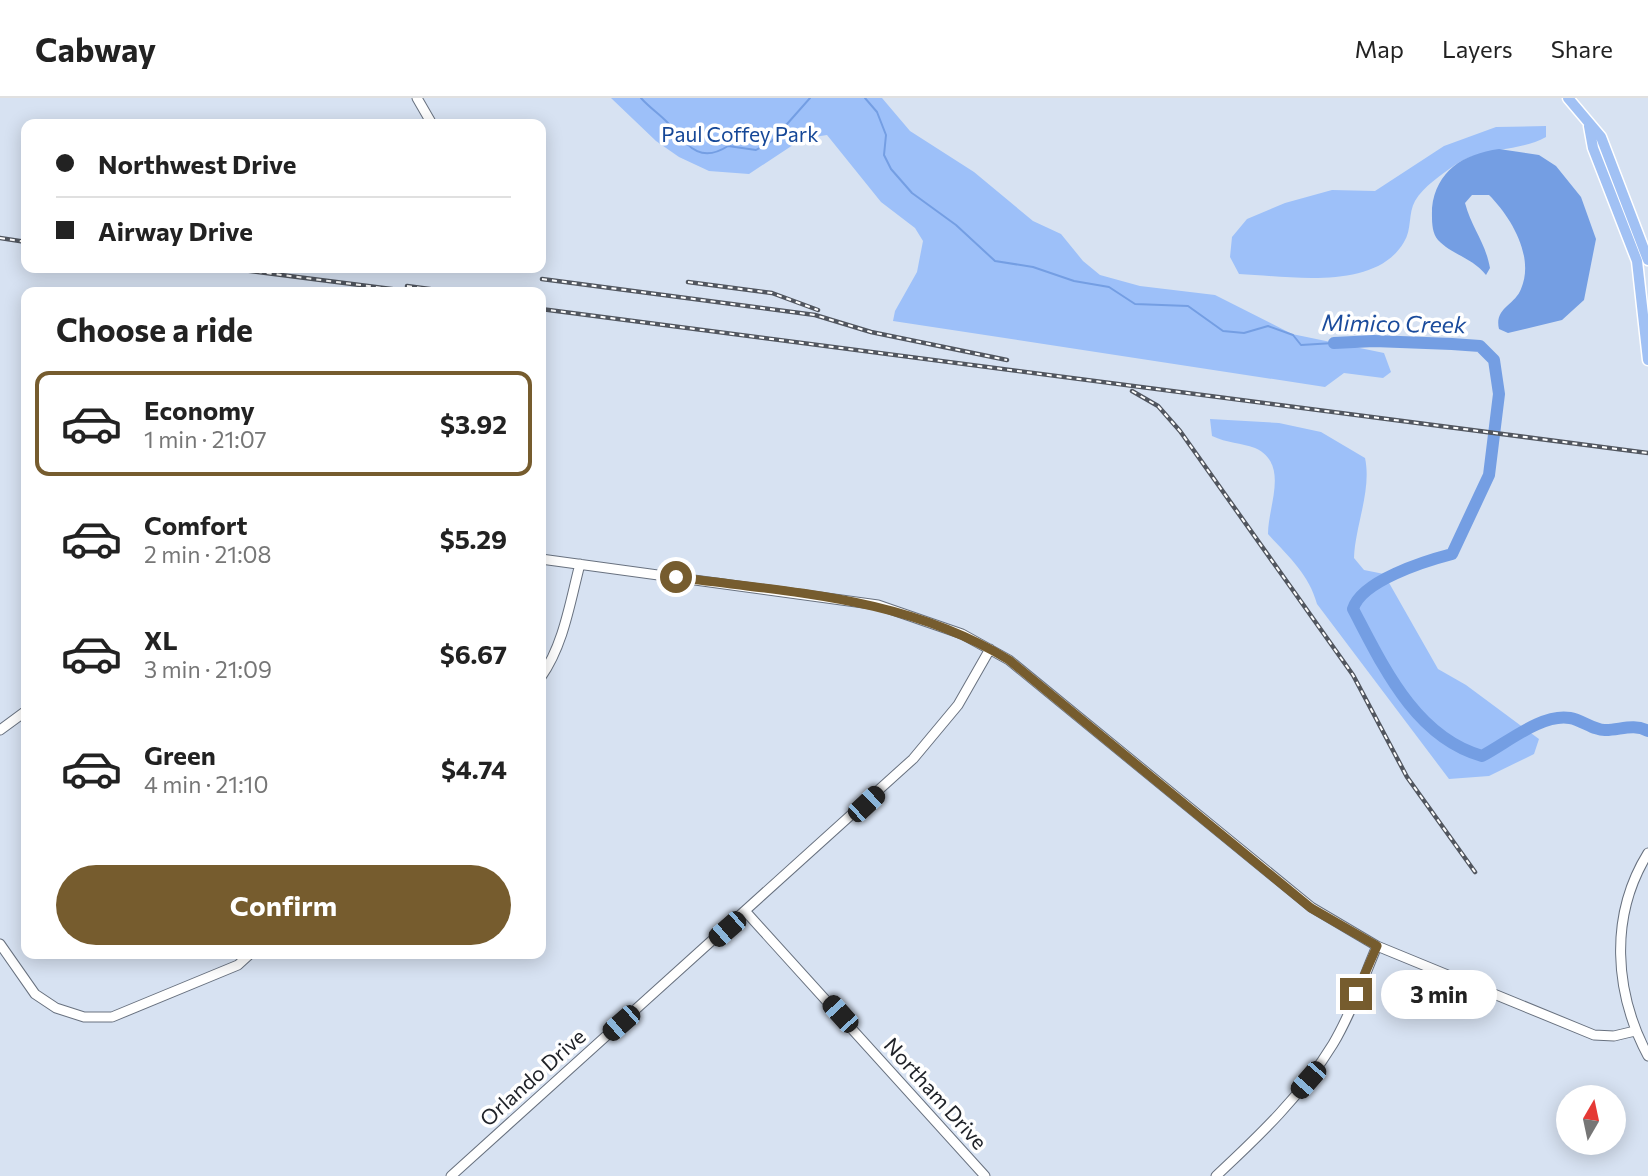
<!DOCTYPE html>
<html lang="en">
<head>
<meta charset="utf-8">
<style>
	body { margin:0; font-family:Commissioner,sans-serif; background:#f2f2f2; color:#222; height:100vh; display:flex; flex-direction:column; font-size:26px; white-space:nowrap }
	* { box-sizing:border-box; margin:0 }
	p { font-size:23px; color:#767676 }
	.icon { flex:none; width:38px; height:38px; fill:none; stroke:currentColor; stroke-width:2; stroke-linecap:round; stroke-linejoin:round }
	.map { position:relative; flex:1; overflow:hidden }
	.details { position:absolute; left:21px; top:189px; width:525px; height:672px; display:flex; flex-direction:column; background:#fff; border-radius:14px; box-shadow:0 4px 18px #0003 }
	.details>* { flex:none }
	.hud { position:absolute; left:21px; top:21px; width:525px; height:154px; border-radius:14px; box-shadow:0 4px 18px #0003; display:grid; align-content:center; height:154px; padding:0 35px; background:#fff }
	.needle { width:46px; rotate:9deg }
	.controls { position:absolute; left:1556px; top:987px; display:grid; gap:14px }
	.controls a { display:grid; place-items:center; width:70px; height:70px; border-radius:50%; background:#fff; box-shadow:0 4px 18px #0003; font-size:35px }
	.end { position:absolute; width:32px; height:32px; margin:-16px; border:9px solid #765c2e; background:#fff; box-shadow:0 0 0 4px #fff }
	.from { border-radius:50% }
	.bubble { position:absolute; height:49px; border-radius:24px; background:#fff; box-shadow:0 4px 18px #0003; font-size:23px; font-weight:700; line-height:49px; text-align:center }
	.car { position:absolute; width:21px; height:42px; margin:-21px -10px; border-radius:9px; box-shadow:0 0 5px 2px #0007; background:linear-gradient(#222 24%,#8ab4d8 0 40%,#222 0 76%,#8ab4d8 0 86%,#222 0) }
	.hud b { display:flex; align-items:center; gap:24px; height:66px; font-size:26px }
	.hud b+b { border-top:2px solid #e0e0e0 }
	.hud i { width:18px; height:18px; background:#222 }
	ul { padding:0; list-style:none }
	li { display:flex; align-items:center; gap:21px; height:105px; margin:0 14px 10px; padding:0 21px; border:4px solid transparent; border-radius:14px }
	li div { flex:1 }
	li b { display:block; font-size:26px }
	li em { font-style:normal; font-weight:700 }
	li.on { border-color:#765c2e }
	li>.icon { width:63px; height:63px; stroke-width:1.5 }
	h2 { padding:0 35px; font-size:32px; line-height:84px }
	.button { display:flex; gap:14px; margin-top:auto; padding:14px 35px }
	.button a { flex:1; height:80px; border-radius:42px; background:#765c2e; color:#fff; font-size:28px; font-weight:700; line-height:80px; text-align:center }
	header { display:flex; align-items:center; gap:42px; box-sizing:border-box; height:98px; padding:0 35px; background:#fff; border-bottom:2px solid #e0e0e0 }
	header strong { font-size:33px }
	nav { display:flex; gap:38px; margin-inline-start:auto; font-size:24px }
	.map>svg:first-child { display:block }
	.green { fill:#9dc0f9 }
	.water { fill:#749ee3 }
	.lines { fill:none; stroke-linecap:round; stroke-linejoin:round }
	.stream { stroke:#749ee3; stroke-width:2 }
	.river { stroke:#749ee3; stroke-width:12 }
	.minor-casing { stroke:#68717f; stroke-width:11 }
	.major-casing { stroke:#fff; stroke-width:13 }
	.minor { stroke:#fff; stroke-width:9 }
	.major { stroke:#a1c1f4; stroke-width:10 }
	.rail-casing { stroke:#51565f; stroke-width:4.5 }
	.rail { stroke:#fff; stroke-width:2; stroke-dasharray:5; stroke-linecap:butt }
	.route { stroke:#765c2e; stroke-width:9 }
	.labels { text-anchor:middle; stroke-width:7; stroke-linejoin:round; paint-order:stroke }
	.park-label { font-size:21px; fill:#154797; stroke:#fff }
	.street-label { font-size:21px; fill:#202329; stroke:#fff }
	.water-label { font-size:23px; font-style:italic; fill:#1a4b9c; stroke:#fff }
</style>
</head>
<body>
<header>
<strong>Cabway</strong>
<nav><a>Map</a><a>Layers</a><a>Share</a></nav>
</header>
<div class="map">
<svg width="1648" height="1078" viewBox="0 0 1648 1078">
	<rect width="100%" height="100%" fill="#d7e2f2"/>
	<!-- green -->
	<path class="green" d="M611 0H882L910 33 974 74 1033 123 1061 136 1083 163 1100 177 1140 188 1215 197 1292 236 1384 255 1391 274 1383 280 1344 275 1325 289 893 223 895 213 917 174 923 143 915 130 881 104 827 37 802 41 749 76 709 73 679 59 656 43Z
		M1546 28V39C1517 55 1484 48 1455 67 1442 76 1423 89 1415 103 1408 115 1412 132 1404 144 1375 194 1288 178 1239 176L1230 159 1232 139 1247 121 1285 105 1332 92 1375 93 1444 48 1496 29Z
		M1210 321 1279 325 1321 334 1365 360C1372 392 1355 428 1354 460L1364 472 1384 476 1438 571 1466 587 1539 641 1534 656 1489 678 1449 681 1317 506C1309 476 1288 458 1268 436 1268 407 1290 366 1255 350 1241 345 1227 345 1212 338Z"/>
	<!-- water -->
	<path class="water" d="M1499 51 1539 57 1556 68 1581 99 1596 141 1584 202 1562 222 1508 235 1499 231C1494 210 1515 207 1521 191 1535 159 1511 119 1489 97H1472L1465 105C1472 131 1485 143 1490 170L1486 177C1473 160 1452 157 1438 142 1431 134 1432 120 1432 110 1436 73 1463 56 1499 51Z"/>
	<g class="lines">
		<!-- stream -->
		<path class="stream" d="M641 0C649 9 658 15 666 23 685 43 697 68 728 48L756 52 772 43 810 0
			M865 0 877 14 886 37 884 57 891 71 912 95 956 127 995 163 1033 169 1074 183 1109 189 1135 206 1188 208 1223 233 1244 235 1268 228 1293 237 1301 247 1334 245"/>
		<!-- river -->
		<path class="river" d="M1334 245 1374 243 1452 246 1480 248 1494 262 1499 296 1489 377 1452 456C1425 463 1361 483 1353 511 1383 568 1415 639 1482 658 1507 645 1542 615 1570 620 1582 622 1595 633 1606 632 1620 632 1634 625 1648 633"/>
		<!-- minor casing -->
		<g class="minor-casing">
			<path id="minor" d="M417 0 432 26
				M541 461 878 507 962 536 1009 562 1311 809 1377 848 1594 937 1614 938 1635 933
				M541 579C564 546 570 504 580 466
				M0 632 26 613
				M1648 755C1609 818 1614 894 1648 958
				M746 814 985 1078
				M0 846 35 896 56 910 84 919H112L238 867 250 856
				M451 1078 913 661 958 607 990 551
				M1216 1078C1259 1038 1302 997 1333 946 1351 916 1363 881 1377 848"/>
		</g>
		<!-- major casing -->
		<g class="major-casing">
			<path id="major" d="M1568 0 1601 39 1648 162
				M1589 28 1593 50 1637 163 1648 262"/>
		</g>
		<!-- minor -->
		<use href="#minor" class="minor"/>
		<!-- major -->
		<use href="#major" class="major"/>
		<!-- rail casing -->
		<g class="rail-casing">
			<path id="rail" d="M0 140 26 144
				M227 170 415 194
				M542 181 815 217 871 234 1007 262
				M688 184 772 195 818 212
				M407 188 452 194
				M541 211 1648 355
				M1132 293 1158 308 1180 333 1353 577 1407 679 1475 774"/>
		</g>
		<!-- rail -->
		<use href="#rail" class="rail"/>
	</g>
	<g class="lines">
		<!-- route -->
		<path class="route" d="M676 479C794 495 905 499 1009 562L1311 810 1377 848 1356 896"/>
	</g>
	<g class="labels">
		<!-- park labels -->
		<g class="park-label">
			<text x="740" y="44">Paul Coffey Park</text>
		</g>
		<!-- street labels -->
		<g class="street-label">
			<text transform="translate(533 980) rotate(-42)" y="7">Orlando Drive</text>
			<text transform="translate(935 996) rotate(48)" y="7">Northam Drive</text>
		</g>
		<!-- water labels -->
		<g class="water-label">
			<text transform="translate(1394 226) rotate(1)" y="8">Mimico Creek</text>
		</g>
	</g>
</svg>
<div class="controls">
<a><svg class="needle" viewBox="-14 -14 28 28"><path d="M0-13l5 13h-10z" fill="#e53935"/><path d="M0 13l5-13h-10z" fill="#767676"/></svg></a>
</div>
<i class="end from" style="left:676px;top:479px"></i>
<i class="end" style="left:1356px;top:896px"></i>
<div class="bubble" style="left:1381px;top:872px;width:116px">3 min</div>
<i class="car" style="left:866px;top:706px;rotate:47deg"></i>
<i class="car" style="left:727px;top:831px;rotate:229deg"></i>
<i class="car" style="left:840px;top:916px;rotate:318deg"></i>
<i class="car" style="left:621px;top:925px;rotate:229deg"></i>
<i class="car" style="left:1308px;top:982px;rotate:221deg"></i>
<div class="hud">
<b><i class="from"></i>Northwest Drive</b>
<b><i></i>Airway Drive</b>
</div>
<section class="details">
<h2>Choose a ride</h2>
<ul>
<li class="on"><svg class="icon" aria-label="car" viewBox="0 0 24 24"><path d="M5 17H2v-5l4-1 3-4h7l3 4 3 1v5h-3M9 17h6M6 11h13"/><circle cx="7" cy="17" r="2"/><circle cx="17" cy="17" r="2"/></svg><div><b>Economy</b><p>1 min · 21:07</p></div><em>$3.92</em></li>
<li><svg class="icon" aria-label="car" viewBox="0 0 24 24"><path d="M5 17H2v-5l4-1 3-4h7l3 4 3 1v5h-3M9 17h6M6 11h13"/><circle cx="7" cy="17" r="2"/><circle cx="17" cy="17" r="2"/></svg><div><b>Comfort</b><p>2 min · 21:08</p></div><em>$5.29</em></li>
<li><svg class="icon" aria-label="car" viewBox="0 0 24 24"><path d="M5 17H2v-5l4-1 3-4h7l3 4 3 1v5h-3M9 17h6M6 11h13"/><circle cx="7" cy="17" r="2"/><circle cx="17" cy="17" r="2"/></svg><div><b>XL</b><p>3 min · 21:09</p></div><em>$6.67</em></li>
<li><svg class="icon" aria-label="car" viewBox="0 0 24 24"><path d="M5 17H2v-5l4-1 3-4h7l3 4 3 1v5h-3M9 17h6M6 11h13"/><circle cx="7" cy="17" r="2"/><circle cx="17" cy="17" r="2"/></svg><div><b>Green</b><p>4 min · 21:10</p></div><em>$4.74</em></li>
</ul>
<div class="button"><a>Confirm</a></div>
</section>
</div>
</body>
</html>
